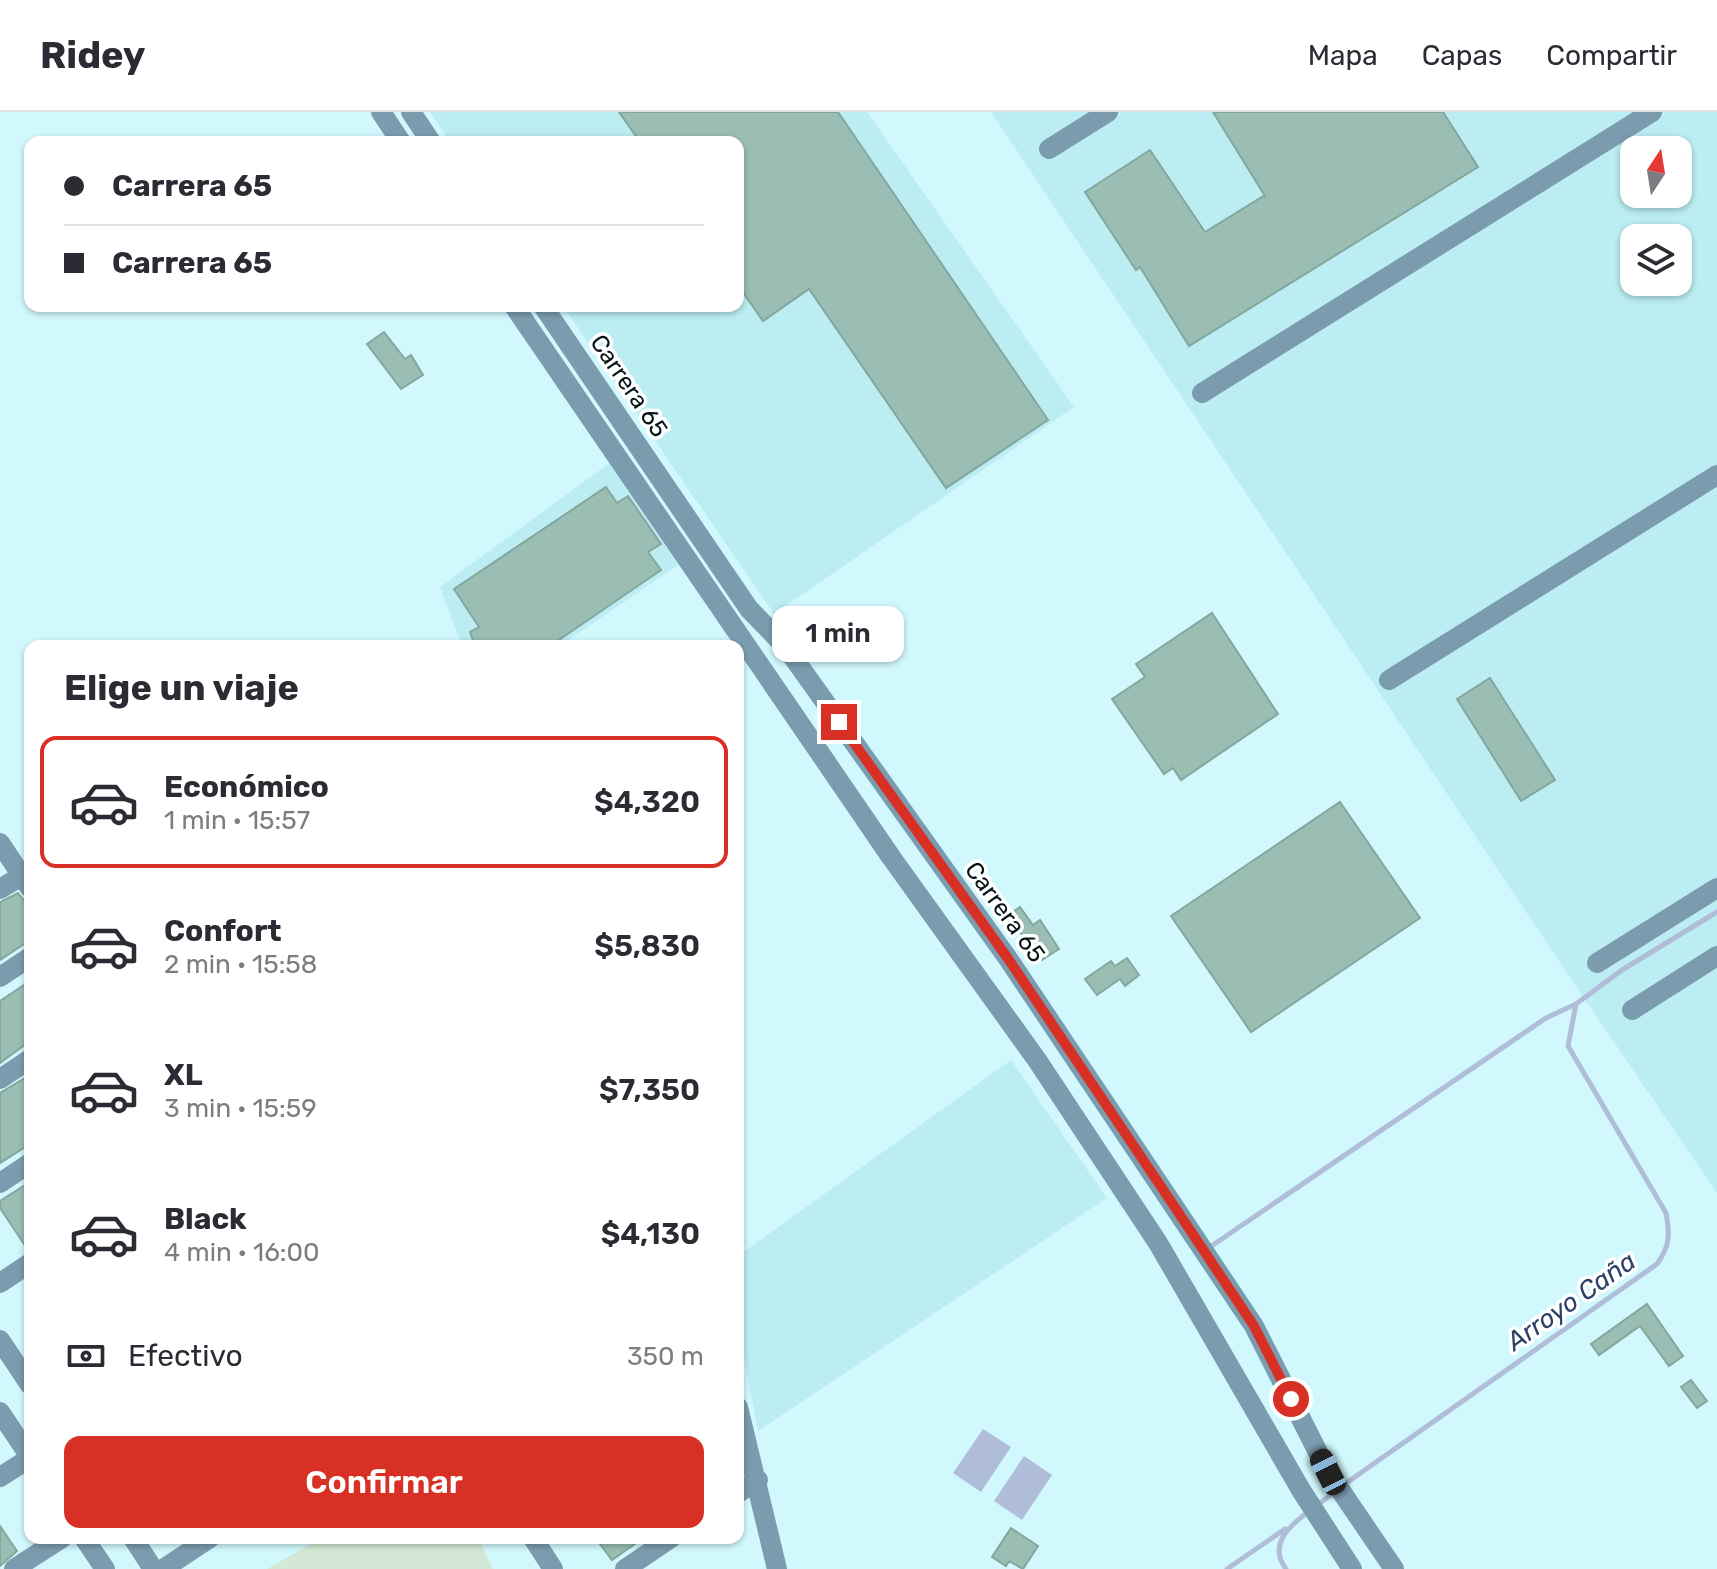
<!DOCTYPE html>
<html lang="es">
<head>
<meta charset="utf-8">
<style>
	body { margin:0; font-family:Rubik,sans-serif; background:#f2f2f3; color:#2b2b33; height:100vh; display:flex; flex-direction:column; font-size:30px; white-space:nowrap }
	* { box-sizing:border-box; margin:0 }
	p { font-size:26px; color:#7c7c81 }
	.icon { flex:none; width:44px; height:44px; fill:none; stroke:currentColor; stroke-width:2; stroke-linecap:round; stroke-linejoin:round }
	.map { position:relative; flex:1; overflow:hidden }
	.side { position:absolute; left:24px; top:528px; width:720px; height:904px; display:flex; flex-direction:column; background:#fff; border-radius:16px; box-shadow:0 2px 6px #0004 }
	.side>* { flex:none }
	.guide { position:absolute; left:24px; top:24px; width:720px; height:176px; border-radius:16px; box-shadow:0 2px 6px #0004; display:grid; align-content:center; height:176px; padding:0 40px; background:#fff }
	.needle { width:52px; rotate:12deg }
	.controls { position:absolute; left:1620px; top:24px; display:grid; gap:16px }
	.controls a { display:grid; place-items:center; width:72px; height:72px; border-radius:16px; background:#fff; box-shadow:0 2px 6px #0004; font-size:40px }
	.end { position:absolute; width:36px; height:36px; margin:-18px; border:10px solid #d93025; background:#fff; box-shadow:0 0 0 4px #fff }
	.from { border-radius:50% }
	.bubble { position:absolute; height:56px; border-radius:16px; background:#fff; box-shadow:0 2px 6px #0004; font-size:26px; font-weight:600; line-height:56px; text-align:center }
	.car { position:absolute; width:24px; height:48px; margin:-24px -12px; border-radius:10px; box-shadow:0 0 6px 2px #0007; background:linear-gradient(#222 24%,#8ab4d8 0 40%,#222 0 76%,#8ab4d8 0 86%,#222 0) }
	.guide b { display:flex; align-items:center; gap:28px; height:76px; font-size:30px }
	.guide b+b { border-top:2px solid #e1e1e2 }
	.guide i { width:20px; height:20px; background:#2b2b33 }
	ul { padding:0; list-style:none }
	li { display:flex; align-items:center; gap:24px; height:132px; margin:0 16px 12px; padding:0 24px; border:4px solid transparent; border-radius:16px }
	li div { flex:1 }
	li b { display:block; font-size:30px }
	li em { font-style:normal; font-weight:600 }
	li.on { border-color:#d93025 }
	li>.icon { width:72px; height:72px; stroke-width:1.5 }
	h2 { padding:0 40px; font-size:36px; line-height:96px }
	.pay { display:flex; align-items:center; gap:20px; height:88px; padding:0 40px; font-size:30px }
	.pay p { margin-inline-start:auto }
	.primary-button { display:flex; gap:16px; margin-top:auto; padding:16px 40px }
	.primary-button a { flex:1; height:92px; border-radius:16px; background:#d93025; color:#fff; font-size:32px; font-weight:600; line-height:92px; text-align:center }
	header { display:flex; align-items:center; gap:48px; box-sizing:border-box; height:112px; padding:0 40px; background:#fff; border-bottom:2px solid #e1e1e2 }
	header strong { font-size:38px }
	nav { display:flex; gap:44px; margin-inline-start:auto; font-size:28px }
	.map>svg:first-child { display:block }
	.built { fill:#bbedf2; fill-rule:evenodd }
	.green { fill:#d3e9d5 }
	.water { fill:#afbdd8 }
	.lines { fill:none; stroke-linecap:round; stroke-linejoin:round }
	.stream { stroke:#afbdd8; stroke-width:5 }
	.building { fill:#9abeb4; stroke:#83a79d; stroke-width:2 }
	.minor { stroke:#7b9caf; stroke-width:20 }
	.route { stroke:#d93025; stroke-width:10 }
	.labels { text-anchor:middle; stroke-width:7; stroke-linejoin:round; paint-order:stroke }
	.street-label { font-size:24px; fill:#061416; stroke:#fff }
	.water-label { font-size:26px; font-style:italic; fill:#2e4269; stroke:#fff }
</style>
</head>
<body>
<header>
<strong>Ridey</strong>
<nav><a>Mapa</a><a>Capas</a><a>Compartir</a></nav>
</header>
<div class="map">
<svg width="1717" height="1457" viewBox="0 0 1717 1457">
	<rect width="100%" height="100%" fill="#d1f9fd"/>
	<!-- built -->
	<path class="built" d="M430 0H867L1074 295 774 502 563 194H738V30H450Z
		M991 0H1717V1081L1575 873ZM1634 38H1678V82H1634ZM1634 126H1678V170H1634Z
		M611 350 678 453 560 534H462L440 475Z
		M1011 948 1107 1086 758 1319 738 1214V1144Z"/>
	<!-- green -->
	<path class="green" d="M321 1426H478L493 1457H267Z"/>
	<!-- water -->
	<path class="water" d="M983 1317 1011 1335 981 1380 953 1361Z
		M1024 1344 1052 1363 1022 1408 994 1389Z"/>
	<g class="lines">
		<!-- stream -->
		<path class="stream" d="M1210 1135 1546 906 1576 892
			M1345 1372 1657 1152C1670 1134 1670 1123 1666 1101L1568 934 1576 892 1622 858 1717 800
			M1316 1394 1337 1378
			M1227 1457 1285 1417
			M1286 1457C1268 1433 1289 1414 1308 1400"/>
	</g>
	<!-- building -->
	<path class="building" d="M619 0H838L1048 308 946 376 809 177 763 209 738 173V30H640Z
		M1213 0H1443L1478 55 1189 234 1140 155 1136 158 1085 80 1150 38 1205 120 1262 85 1265 84Z
		M384 220 405 247 411 243 423 263 401 277 367 232Z
		M606 375 617 391 628 384 661 432 648 440 661 458 550 534H475L470 520 479 515 454 477Z
		M1212 501 1278 602 1181 668 1173 656 1164 662 1112 587 1145 565 1136 552Z
		M1490 566 1555 668 1521 689 1457 587Z
		M1340 690 1420 806 1251 920 1171 804Z
		M18 781 30 796V828L0 848V790Z
		M1020 795 1033 813 1040 808 1059 837 1042 848 1007 804Z
		M1127 846 1139 863 1125 874 1120 867 1097 883 1085 867 1111 849 1115 854Z
		M30 869V929L0 951V889Z
		M30 963V1032L0 1051V981Z
		M30 1070V1138H28L0 1096V1089Z
		M1647 1192 1683 1244 1669 1254 1640 1214 1599 1243 1591 1232Z
		M1691 1268 1707 1289 1697 1296 1681 1275Z
		M0 1414 17 1439 0 1454Z
		M1011 1416 1038 1434 1023 1457 1009 1449 1006 1454 992 1445Z
		M608 1426H643L612 1448 600 1432Z"/>
	<g class="lines">
		<!-- minor -->
		<path class="minor" d="M381 0 401 30
			M411 0 431 30
			M1049 37 1108 0
			M514 194 891 745 1037 948 1158 1131 1301 1378 1352 1457
			M543 194 749 497 785 534 1009 848 1254 1214 1328 1360 1394 1457
			M1202 281 1652 0
			M1389 568 1717 363
			M0 731 30 776
			M0 777 30 759
			M1597 851 1717 776
			M0 865 30 845
			M1632 898 1717 844
			M0 967 30 947
			M0 1071 30 1051
			M0 1171 30 1151
			M0 1228 30 1273
			M738 1295 777 1457
			M0 1300 30 1345
			M0 1365 30 1346
			M738 1381 758 1368
			M84 1426 105 1457
			M133 1426 153 1457
			M533 1426 553 1457
			M14 1457 62 1426
			M163 1457 210 1426
			M625 1457 671 1426"/>
	</g>
	<g class="lines">
		<!-- route -->
		<path class="route" d="M839 610 1009 848 1174 1094 1254 1214 1291 1287"/>
	</g>
	<g class="labels">
		<!-- street labels -->
		<g class="street-label">
			<text transform="translate(629 274) rotate(56)" y="8">Carrera 65</text>
			<text transform="translate(1005 800) rotate(54)" y="8">Carrera 65</text>
		</g>
		<!-- water labels -->
		<g class="water-label">
			<text transform="translate(1571 1189) rotate(-35)" y="9">Arroyo Caña</text>
		</g>
	</g>
</svg>
<div class="controls">
<a><svg class="needle" viewBox="-14 -14 28 28"><path d="M0-13l5 13h-10z" fill="#e53935"/><path d="M0 13l5-13h-10z" fill="#7c7c81"/></svg></a>
<a><svg class="icon" aria-label="layers" viewBox="0 0 24 24"><path d="M12 4l9 5-9 5-9-5zM3 14l9 5 9-5"/></svg></a>
</div>
<i class="end from" style="left:1291px;top:1287px"></i>
<i class="end" style="left:839px;top:610px"></i>
<div class="bubble" style="left:772px;top:494px;width:132px">1 min</div>
<i class="car" style="left:1328px;top:1360px;rotate:333deg"></i>
<div class="guide">
<b><i class="from"></i>Carrera 65</b>
<b><i></i>Carrera 65</b>
</div>
<section class="side">
<h2>Elige un viaje</h2>
<ul>
<li class="on"><svg class="icon" aria-label="car" viewBox="0 0 24 24"><path d="M5 17H2v-5l4-1 3-4h7l3 4 3 1v5h-3M9 17h6M6 11h13"/><circle cx="7" cy="17" r="2"/><circle cx="17" cy="17" r="2"/></svg><div><b>Económico</b><p>1 min · 15:57</p></div><em>$4,320</em></li>
<li><svg class="icon" aria-label="car" viewBox="0 0 24 24"><path d="M5 17H2v-5l4-1 3-4h7l3 4 3 1v5h-3M9 17h6M6 11h13"/><circle cx="7" cy="17" r="2"/><circle cx="17" cy="17" r="2"/></svg><div><b>Confort</b><p>2 min · 15:58</p></div><em>$5,830</em></li>
<li><svg class="icon" aria-label="car" viewBox="0 0 24 24"><path d="M5 17H2v-5l4-1 3-4h7l3 4 3 1v5h-3M9 17h6M6 11h13"/><circle cx="7" cy="17" r="2"/><circle cx="17" cy="17" r="2"/></svg><div><b>XL</b><p>3 min · 15:59</p></div><em>$7,350</em></li>
<li><svg class="icon" aria-label="car" viewBox="0 0 24 24"><path d="M5 17H2v-5l4-1 3-4h7l3 4 3 1v5h-3M9 17h6M6 11h13"/><circle cx="7" cy="17" r="2"/><circle cx="17" cy="17" r="2"/></svg><div><b>Black</b><p>4 min · 16:00</p></div><em>$4,130</em></li>
</ul>
<div class="pay"><svg class="icon" aria-label="cash" viewBox="0 0 24 24"><path d="M3 7h18v10H3z"/><circle cx="12" cy="12" r="2"/></svg>Efectivo<p>350 m</p></div>
<div class="primary-button"><a>Confirmar</a></div>
</section>
</div>
</body>
</html>
